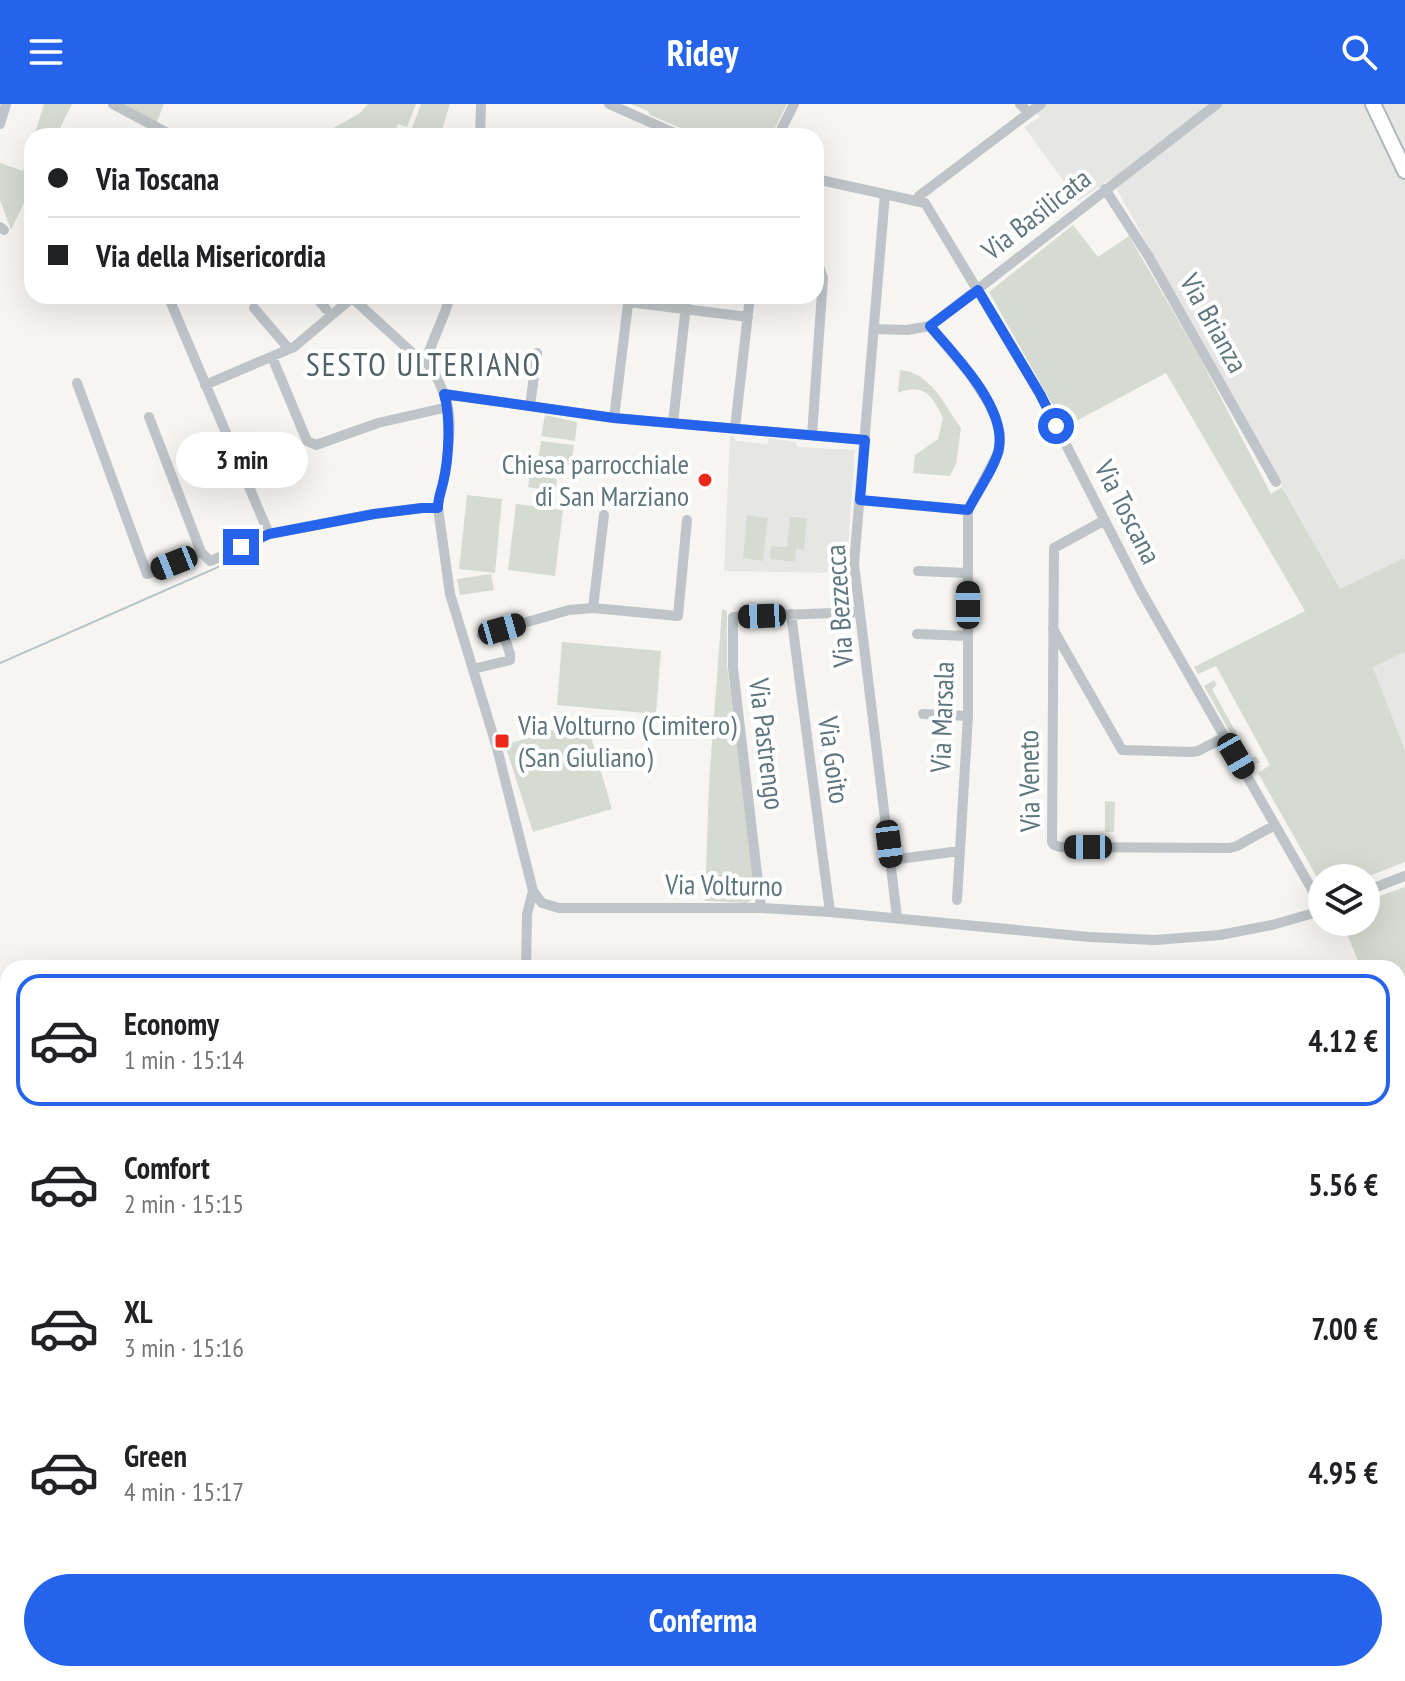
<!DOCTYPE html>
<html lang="it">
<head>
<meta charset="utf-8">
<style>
	body { margin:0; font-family:"PT Sans Narrow",sans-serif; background:#f6f6f6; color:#202124; height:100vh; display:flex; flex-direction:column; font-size:30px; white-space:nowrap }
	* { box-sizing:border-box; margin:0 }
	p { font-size:26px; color:#757577 }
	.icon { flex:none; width:44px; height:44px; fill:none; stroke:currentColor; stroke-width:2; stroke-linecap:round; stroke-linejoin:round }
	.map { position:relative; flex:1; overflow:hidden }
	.panel { position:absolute; left:0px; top:856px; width:1406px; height:722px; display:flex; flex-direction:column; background:#fff; border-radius:24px 24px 0 0; box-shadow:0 8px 32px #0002 }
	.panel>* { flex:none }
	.top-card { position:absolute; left:24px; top:24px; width:800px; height:176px; border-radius:24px; box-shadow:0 8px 32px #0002; display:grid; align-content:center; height:176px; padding:0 24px; background:#fff }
	.fabs { position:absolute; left:1308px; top:760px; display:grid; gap:16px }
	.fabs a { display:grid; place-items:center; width:72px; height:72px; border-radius:50%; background:#fff; box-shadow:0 8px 32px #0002; font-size:40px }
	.end { position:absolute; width:36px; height:36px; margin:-18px; border:10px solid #2563eb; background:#fff; box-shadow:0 0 0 4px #fff }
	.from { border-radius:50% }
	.bubble { position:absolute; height:56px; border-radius:28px; background:#fff; box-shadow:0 8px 32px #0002; font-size:26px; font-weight:700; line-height:56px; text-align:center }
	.car { position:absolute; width:24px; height:48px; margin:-24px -12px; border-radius:10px; box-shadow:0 0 6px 2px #0007; background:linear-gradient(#222 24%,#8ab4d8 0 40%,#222 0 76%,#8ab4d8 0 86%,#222 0) }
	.top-card b { display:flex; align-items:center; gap:28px; height:76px; font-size:30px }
	.top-card b+b { border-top:2px solid #e0e0e0 }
	.top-card i { width:20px; height:20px; background:#202124 }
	ul { padding:14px 0 0; list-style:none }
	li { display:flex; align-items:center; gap:24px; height:132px; margin:0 16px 12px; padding:0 8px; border:4px solid transparent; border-radius:24px }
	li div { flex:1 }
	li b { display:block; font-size:30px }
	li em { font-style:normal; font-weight:700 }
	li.current { border-color:#2563eb }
	li>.icon { width:72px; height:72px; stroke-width:1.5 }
	.primary-button { display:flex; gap:16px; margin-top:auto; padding:16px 24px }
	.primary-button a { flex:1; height:92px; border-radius:48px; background:#2563eb; color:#fff; font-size:32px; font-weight:700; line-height:92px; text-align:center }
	header { display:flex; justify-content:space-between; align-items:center; height:104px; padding:0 24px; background:#2563eb; color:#fff; font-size:36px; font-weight:700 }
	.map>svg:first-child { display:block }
	.built { fill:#e6e7e5 }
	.green { fill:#d6dbd1 }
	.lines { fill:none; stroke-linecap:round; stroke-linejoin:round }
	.stream { stroke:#b4c6c8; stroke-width:2 }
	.secondary-casing { stroke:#b0b8bc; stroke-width:18 }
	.street { stroke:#bec4c7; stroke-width:10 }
	.secondary { stroke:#fff; stroke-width:14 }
	.route { stroke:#2563eb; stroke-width:10 }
	.poi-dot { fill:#ec281b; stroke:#fff; stroke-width:3 }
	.labels { text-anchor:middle; stroke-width:8; stroke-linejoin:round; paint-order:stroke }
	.street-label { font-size:28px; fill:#5f767f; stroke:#fff }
	.poi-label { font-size:28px; fill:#5f767f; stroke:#fff; text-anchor:end }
	.quarter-label { font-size:32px; letter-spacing:2px; fill:#516369; stroke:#fff }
</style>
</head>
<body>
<header><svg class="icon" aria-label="menu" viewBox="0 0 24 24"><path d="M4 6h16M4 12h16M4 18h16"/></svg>Ridey<svg class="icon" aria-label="search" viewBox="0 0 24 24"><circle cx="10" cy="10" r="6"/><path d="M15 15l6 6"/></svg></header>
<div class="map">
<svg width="1405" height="1577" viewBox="0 0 1405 1577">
	<rect width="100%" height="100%" fill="#f6f5f2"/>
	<!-- built -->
	<path class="built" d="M1029 0H1405V454L1340 486 1111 75 1078 97 1024 23 1040 13Z
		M730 332H734L735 337 768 340 769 334 796 338 797 343 855 346 847 460 844 469 724 467Z
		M1405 548V646L1373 563Z
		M1405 1391V1577H1171L1169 1570H1398V1394Z"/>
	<!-- green -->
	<path class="green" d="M44 0H72L56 32H34Z
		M121 0H164L156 20Z
		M368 0H416L407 23 398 20 393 32 321 31 360 9Z
		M421 0H450L440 32H409Z
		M631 0H787L771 32H699L650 11 648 7Z
		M32 39V82L11 126 0 96V59L23 67Z
		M1073 121 1098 153 1129 132 1199 252 1271 390 1282 383 1340 485 1404 454 1405 456V548L1373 563 1405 646V758L1364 774H1322V777L1318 775 1258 669 1270 661 1216 562 1198 570 1194 563 1305 507 1166 269 1065 323 989 188Z
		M900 266C931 268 945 302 961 324L956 360 950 372 913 369 915 351 938 335 943 314C933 293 924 278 898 289Z
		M545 311 577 318 575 337 541 332Z
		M541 337 574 341 571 362 538 357Z
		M530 371 557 375 555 388 528 383Z
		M467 391 502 395 495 469 459 465Z
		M516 400 563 406 555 472 508 466Z
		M747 411 768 414 763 457 743 454Z
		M790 413 807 414 804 446 796 445 795 458 770 455 771 442 787 443Z
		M491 470 494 486 460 491 457 475Z
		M722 505 727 507V561L757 793 747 799 705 797 709 679Z
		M562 538 661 547 656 610 557 601Z
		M1214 576 1217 581 1212 585 1251 655 1256 652 1260 658 1250 664 1204 582Z
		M586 616 612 705 533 728 505 641Z
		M1105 697 1115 698 1114 728H1105Z
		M1405 783V917L1398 920V864H1361L1342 818H1366V797Z"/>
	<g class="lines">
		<!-- stream -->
		<path class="stream" d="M0 559 259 445"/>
		<!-- secondary casing -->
		<g class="secondary-casing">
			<path id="secondary" d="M1373 0 1405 67"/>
		</g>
		<!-- street -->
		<path class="street" d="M113 0 173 32
			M609 0 681 32
			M1020 0 1029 9
			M0 20 6 0
			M480 32 481 0
			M778 32 794 0
			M816 75 925 99 1040 290 1141 487 1318 796
			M1105 85 1149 153 1276 378
			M885 90 854 460 897 813
			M917 97 919 92 1041 0
			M0 123 4 126
			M168 192 269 430
			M315 192 326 205
			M350 192 419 255C429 258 434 269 439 278 443 288 448 298 449 309 451 326 447 361 443 379 441 388 438 394 438 404L450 490 497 644 533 787 542 799 559 804H761L830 808 1089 833 1155 836 1220 831 1272 821 1314 809
			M628 198 748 213
			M254 204 289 245
			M930 222 970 270 988 298 996 315 1000 330 999 347 968 406V612L957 796
			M874 225 907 226 930 222 1217 0
			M272 253 307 337 316 341 378 319 448 303
			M425 257 445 208 450 192
			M77 279 147 470 201 448 210 457 213 456 269 430 374 410 422 404H438
			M205 281 294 243 352 194
			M444 290 614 314 865 336
			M530 302 537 249
			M149 313 201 448
			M614 314 629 192
			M673 319 687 192
			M735 324 750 192
			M812 331 823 174 816 154
			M860 396 968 406
			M1105 416 1054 444 1052 738 1054 741 1060 743 1230 744 1237 742 1275 721
			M918 467 968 469
			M593 504 604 411
			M791 510 830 808
			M1053 525 1122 646 1192 648 1198 647 1225 633
			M917 530 968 532
			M482 531 569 506 593 504 678 512 687 416
			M473 565 510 556V550L502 525
			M923 610 968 612
			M891 756 960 747
			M1366 787 1405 772
			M761 804 733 564V513L860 508
			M526 864 527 810 533 787
			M503 1577V1570"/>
		<!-- secondary -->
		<use href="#secondary" class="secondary"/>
	</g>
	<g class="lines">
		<!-- route -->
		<path class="route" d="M241 443 269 430 374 410 422 404H438C438 394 441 388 443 379 449 355 451 313 444 290L614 314 865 336 860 396 968 406C976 390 997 360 999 344 1006 302 955 252 930 222L978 186 1040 290 1056 322"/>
	</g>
	<!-- markers -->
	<g class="poi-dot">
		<circle cx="705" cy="376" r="8"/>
		<rect x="494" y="629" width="16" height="16" rx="4"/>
	</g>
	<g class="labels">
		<!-- street labels -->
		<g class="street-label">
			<text transform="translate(1036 110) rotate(-38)" y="10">Via Basilicata</text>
			<text transform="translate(1214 219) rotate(61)" y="10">Via Brianza</text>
			<text transform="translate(1128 408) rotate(63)" y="10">Via Toscana</text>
			<text transform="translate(839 502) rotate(-94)" y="10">Via Bezzecca</text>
			<text transform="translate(942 613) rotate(-88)" y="10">Via Marsala</text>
			<text transform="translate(767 640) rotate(83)" y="10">Via Pastrengo</text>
			<text transform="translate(834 656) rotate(82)" y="10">Via Goito</text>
			<text transform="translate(1029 677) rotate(-91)" y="10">Via Veneto</text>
			<text transform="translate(724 781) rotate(1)" y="10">Via Volturno</text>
		</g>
		<!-- poi labels -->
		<g class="poi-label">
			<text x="689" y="370">Chiesa parrocchiale<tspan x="689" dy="32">di San Marziano</tspan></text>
			<text x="518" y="631" text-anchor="start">Via Volturno (Cimitero)<tspan x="518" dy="32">(San Giuliano)</tspan></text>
		</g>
		<!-- quarter labels -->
		<g class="quarter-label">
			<text x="424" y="272">SESTO ULTERIANO</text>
		</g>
	</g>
</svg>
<div class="fabs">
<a><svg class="icon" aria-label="layers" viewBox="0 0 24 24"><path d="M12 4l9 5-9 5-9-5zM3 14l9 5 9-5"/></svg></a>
</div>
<i class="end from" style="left:1056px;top:322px"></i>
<i class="end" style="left:241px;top:443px"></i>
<div class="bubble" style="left:176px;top:328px;width:132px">3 min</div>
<i class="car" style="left:174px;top:459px;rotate:248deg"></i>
<i class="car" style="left:968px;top:501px;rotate:0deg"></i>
<i class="car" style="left:762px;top:512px;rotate:268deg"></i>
<i class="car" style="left:502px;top:525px;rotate:74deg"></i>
<i class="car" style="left:1236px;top:652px;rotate:150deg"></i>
<i class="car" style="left:889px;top:740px;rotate:173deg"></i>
<i class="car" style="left:1088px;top:743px;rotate:270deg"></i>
<div class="top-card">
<b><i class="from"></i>Via Toscana</b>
<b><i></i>Via della Misericordia</b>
</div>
<section class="panel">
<ul>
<li class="current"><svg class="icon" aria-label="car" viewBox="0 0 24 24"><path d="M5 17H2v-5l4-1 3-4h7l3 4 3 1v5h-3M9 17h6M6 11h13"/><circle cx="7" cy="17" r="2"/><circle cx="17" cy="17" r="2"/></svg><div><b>Economy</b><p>1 min · 15:14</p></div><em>4.12 €</em></li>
<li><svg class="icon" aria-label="car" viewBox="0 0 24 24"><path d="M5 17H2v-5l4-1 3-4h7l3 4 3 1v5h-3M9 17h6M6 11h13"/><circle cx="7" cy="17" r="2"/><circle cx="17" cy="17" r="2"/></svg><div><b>Comfort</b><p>2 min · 15:15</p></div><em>5.56 €</em></li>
<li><svg class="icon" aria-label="car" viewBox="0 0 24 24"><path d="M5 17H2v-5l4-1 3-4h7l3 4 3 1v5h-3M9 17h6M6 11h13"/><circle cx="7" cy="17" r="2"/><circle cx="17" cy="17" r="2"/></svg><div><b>XL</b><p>3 min · 15:16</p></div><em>7.00 €</em></li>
<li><svg class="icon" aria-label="car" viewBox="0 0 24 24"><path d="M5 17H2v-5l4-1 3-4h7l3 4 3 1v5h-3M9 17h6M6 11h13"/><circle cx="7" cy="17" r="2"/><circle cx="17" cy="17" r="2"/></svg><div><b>Green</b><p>4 min · 15:17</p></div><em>4.95 €</em></li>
</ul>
<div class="primary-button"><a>Conferma</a></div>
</section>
</div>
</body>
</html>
